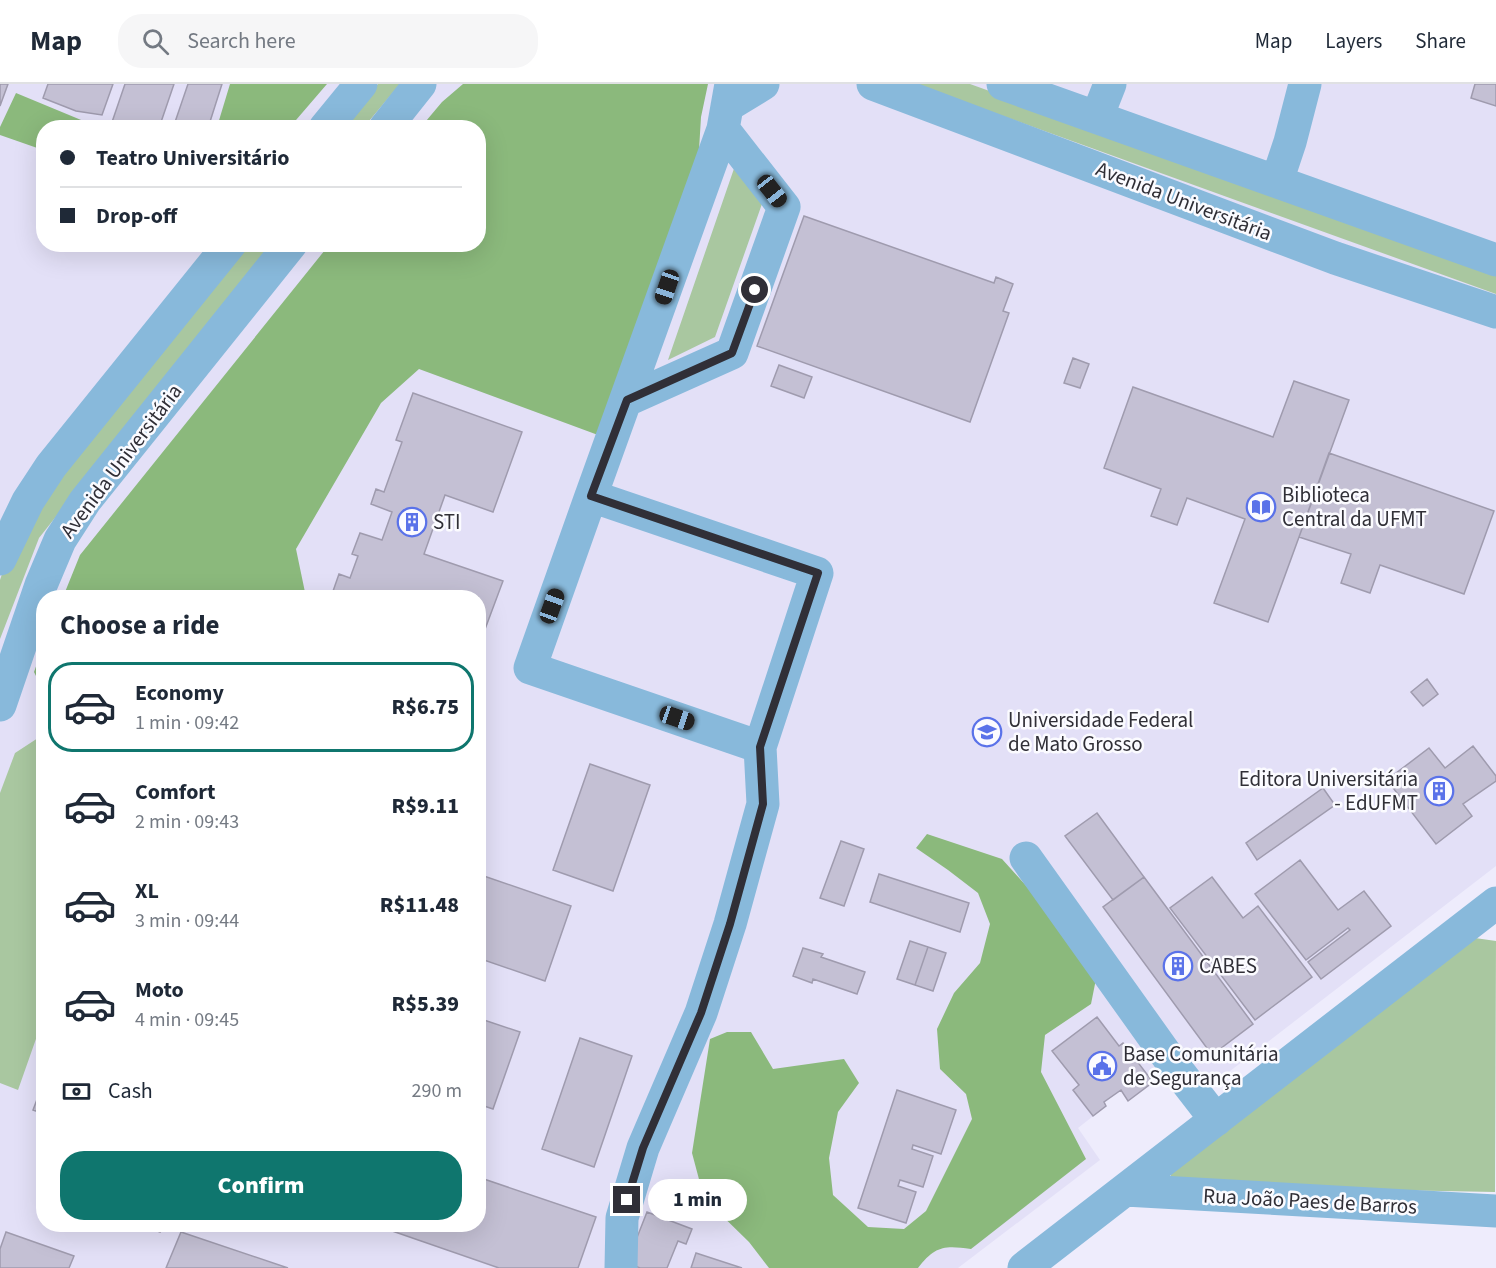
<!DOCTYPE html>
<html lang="en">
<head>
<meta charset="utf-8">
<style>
	body { margin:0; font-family:"Source Sans 3",sans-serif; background:#f6f6f7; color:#1f2937; height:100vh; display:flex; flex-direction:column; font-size:22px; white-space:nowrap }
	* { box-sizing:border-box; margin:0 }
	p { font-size:20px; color:#747a83 }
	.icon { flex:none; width:33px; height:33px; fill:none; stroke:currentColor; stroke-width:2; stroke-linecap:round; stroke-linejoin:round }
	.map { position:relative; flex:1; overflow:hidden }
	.side { position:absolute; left:36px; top:506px; width:450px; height:642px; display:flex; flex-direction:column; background:#fff; border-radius:24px; box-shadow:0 6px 24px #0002 }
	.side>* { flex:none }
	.hud { position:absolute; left:36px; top:36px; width:450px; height:132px; border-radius:24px; box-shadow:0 6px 24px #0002; display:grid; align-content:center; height:132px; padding:0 24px; background:#fff }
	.end { position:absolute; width:27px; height:27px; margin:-14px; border:8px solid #302f37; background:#fff; box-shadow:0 0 0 3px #fff }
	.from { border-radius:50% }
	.bubble { position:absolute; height:42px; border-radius:21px; background:#fff; box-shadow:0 6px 24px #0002; font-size:20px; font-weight:800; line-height:42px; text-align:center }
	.car { position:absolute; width:18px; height:36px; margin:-18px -9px; border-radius:8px; box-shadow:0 0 4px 2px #0007; background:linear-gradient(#222 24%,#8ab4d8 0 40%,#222 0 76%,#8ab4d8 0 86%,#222 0) }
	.hud b { display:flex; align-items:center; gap:21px; height:57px; font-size:22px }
	.hud b+b { border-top:2px solid #e0e1e3 }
	.hud i { width:15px; height:15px; background:#1f2937 }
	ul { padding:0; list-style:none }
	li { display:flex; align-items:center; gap:18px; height:90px; margin:0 12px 9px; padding:0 12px; border:3px solid transparent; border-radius:24px }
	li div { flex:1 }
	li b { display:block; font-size:22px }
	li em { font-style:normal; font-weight:800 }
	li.active { border-color:#0f766e }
	li>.icon { width:54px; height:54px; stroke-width:1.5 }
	h2 { padding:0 24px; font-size:27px; line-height:72px }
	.pay { display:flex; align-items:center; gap:15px; height:66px; padding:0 24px; font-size:22px }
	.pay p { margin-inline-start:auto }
	.cta { display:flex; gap:12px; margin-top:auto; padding:12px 24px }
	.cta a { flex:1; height:69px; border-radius:24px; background:#0f766e; color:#fff; font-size:24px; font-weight:800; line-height:69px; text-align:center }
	header { display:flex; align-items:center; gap:36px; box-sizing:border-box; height:84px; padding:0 30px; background:#fff; border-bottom:2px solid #e0e1e3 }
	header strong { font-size:28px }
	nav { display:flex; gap:33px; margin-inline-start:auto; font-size:21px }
	.search { width:420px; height:54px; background:#f6f6f7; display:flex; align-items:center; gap:15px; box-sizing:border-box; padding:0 21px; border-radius:24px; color:#747a83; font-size:22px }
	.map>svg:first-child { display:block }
	.built { fill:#e3e0f7; fill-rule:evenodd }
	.green { fill:#a9c7a0 }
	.forest { fill:#8bb97c }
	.building { fill:#c4c0d4; stroke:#9f9bae; stroke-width:1.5 }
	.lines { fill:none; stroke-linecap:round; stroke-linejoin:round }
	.minor { stroke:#88b9db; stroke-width:33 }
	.route { stroke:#302f37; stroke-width:8 }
	.labels { text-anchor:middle; stroke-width:5; stroke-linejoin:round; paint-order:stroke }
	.street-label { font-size:21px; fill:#302f37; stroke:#fbfbff }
	.poi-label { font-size:21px; fill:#302f37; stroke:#fbfbff; text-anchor:start }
</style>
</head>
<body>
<header>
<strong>Map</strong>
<div class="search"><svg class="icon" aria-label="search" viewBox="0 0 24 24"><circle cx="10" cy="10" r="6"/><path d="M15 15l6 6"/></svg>Search here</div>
<nav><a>Map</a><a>Layers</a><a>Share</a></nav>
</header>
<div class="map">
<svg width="1496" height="1184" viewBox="0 0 1496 1184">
	<rect width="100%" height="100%" fill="#eeecfc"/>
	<!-- built -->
	<path class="built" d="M0 0H1496V782L1208 1004 1166 990 1128 1017 1121 1007 1104 1018 1106 1022 1078 1044 1100 1076 958 1184H0ZM44 44H478V160H44ZM44 513H478V1140H44Z"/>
	<!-- green -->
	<path class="green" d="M378 0H400L364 43 342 44Z
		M914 0H970L1496 188V210Z
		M738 73 763 117 715 253 668 276Z
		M247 161H271L39 454 0 555V496L8 472 53 397Z
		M38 654 44 656 43 935 18 1006 0 999V709L15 669Z
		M1475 854 1496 857 1495 1108 1170 1102 1171 1089Z"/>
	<!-- forest -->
	<path class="forest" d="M230 0H327L290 43H217Z
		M463 0H708L701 33 699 66 598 351 419 285 381 319 296 465 306 513H185L173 509 171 513H63L80 471 329 161 478 160V44L421 43 442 18Z
		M16 9 98 43 44 44 43 66 0 51V43Z
		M43 563V606L34 588Z
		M927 750 1002 775 1048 826 1097 890 1091 920 1045 951 1041 988 1086 1075 971 1165C944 1161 935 1162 918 1184H769L749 1158 704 1114 692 1069 710 955 727 948H751L773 985 844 975 859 999 838 1028 829 1074 833 1111 868 1143 904 1145 926 1127 972 1035 966 1010 940 985 937 945 954 909 980 879 990 840 978 809 948 786 916 764Z"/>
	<!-- building -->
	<path class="building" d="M0 0H8L0 22Z
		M48 0H113L102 31 76 27 43 14Z
		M125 0H174L159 44H110Z
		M188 0H222L208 44H173Z
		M1475 0H1496V22L1471 14Z
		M804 132 994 199 996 193 1013 200 1003 227 1009 229 970 338 757 262Z
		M1073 274 1089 280 1080 304 1064 299Z
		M779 281 812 293 804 314 771 302Z
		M1294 297 1349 316 1268 538 1214 519 1245 435 1187 414 1177 441 1151 432 1161 405 1104 384 1133 303 1273 353Z
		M413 309 522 348 493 428 445 411 424 470 503 497 478 564V513H331L339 490 350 494 358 472 352 470 360 449 382 456 392 428 371 420 376 405 384 408 402 358 396 356Z
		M1329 369 1494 427 1464 510 1380 481 1370 509 1341 499 1351 470 1299 453Z
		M1427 595 1438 610 1423 622 1411 608Z
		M1473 662 1496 692V697L1463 720 1472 732 1436 760 1387 696 1429 664 1445 684Z
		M590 680 650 701 613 807 553 786Z
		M1323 704 1335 721 1257 776 1246 759Z
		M1097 729 1144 793 1113 816 1065 752Z
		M841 757 864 765 844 822 820 814Z
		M1300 776 1338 826 1364 807 1391 842 1321 895 1308 878 1350 846 1348 844 1306 876 1255 810Z
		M478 790 571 822 545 897 478 874Z
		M879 790 969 819 960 848 870 818Z
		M1144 793 1253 940 1212 971 1103 823Z
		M1212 793 1243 834 1258 822 1312 893 1255 936 1170 824Z
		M910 857 928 863 915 901 897 895Z
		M928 863 946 869 933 907 915 901Z
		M803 864 823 870 821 873 865 888 857 910 813 895 812 899 793 892Z
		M1097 933 1119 962 1123 959 1153 998 1128 1017 1121 1006 1104 1018 1106 1022 1093 1032 1073 1006 1079 1001 1052 967Z
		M478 934 520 948 493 1025 478 1020Z
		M580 954 632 972 594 1083 542 1065Z
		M44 997V1030L33 1026Z
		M897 1006 956 1026 941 1070 913 1061 912 1065 933 1072 923 1103 900 1096 898 1102 916 1108 906 1139 858 1124Z
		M478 1093 596 1133 578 1184H499L372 1140H478Z
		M647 1128 692 1145 686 1160 678 1157 667 1184H640L627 1179Z
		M137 1140H161L160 1148Z
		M6 1148 74 1172 69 1184H0V1165Z
		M181 1148 288 1184H166Z
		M696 1169 742 1184H691Z"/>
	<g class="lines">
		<!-- minor -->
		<path class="minor" d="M873 0 1335 174 1496 228
			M1003 0 1496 176
			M727 22 763 0
			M1097 33 1110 0
			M325 44 361 0
			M385 44 420 0
			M1277 97 1290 58 1305 0
			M627 316 732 269 784 123 723 45
			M591 412 723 45 731 0
			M0 475 28 417 51 382 230 160
			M0 621 41 501 60 456 85 417 291 160
			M1026 774 1175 983 1216 1036
			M1125 1106 1496 1127
			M621 1184 622 1134 643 1064 701 929 730 840 763 720 760 663 817 489 591 412 530 584 760 663
			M1024 1184 1496 819"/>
	</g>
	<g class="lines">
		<!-- route -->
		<path class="route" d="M627 1116 643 1064 701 929 730 840 763 720 760 663 818 489 591 412 627 316 732 269 755 206"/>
	</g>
	<!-- icons -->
	<defs>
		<g id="library-ring" transform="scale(1.5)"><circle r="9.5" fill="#fbfbff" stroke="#5a72e9" stroke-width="1.5"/><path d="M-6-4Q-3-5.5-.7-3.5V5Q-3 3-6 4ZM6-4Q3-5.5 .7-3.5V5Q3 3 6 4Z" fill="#5a72e9"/></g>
		<g id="building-ring" transform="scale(1.5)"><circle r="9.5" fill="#fbfbff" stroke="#5a72e9" stroke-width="1.5"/><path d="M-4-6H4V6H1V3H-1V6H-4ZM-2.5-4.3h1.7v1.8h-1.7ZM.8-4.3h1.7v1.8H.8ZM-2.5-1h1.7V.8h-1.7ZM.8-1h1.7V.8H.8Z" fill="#5a72e9"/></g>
		<g id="university-ring" transform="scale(1.5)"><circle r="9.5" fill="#fbfbff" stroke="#5a72e9" stroke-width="1.5"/><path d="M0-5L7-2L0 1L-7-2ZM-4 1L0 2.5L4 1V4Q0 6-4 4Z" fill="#5a72e9"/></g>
		<g id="civic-ring" transform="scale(1.5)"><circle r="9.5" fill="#fbfbff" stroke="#5a72e9" stroke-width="1.5"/><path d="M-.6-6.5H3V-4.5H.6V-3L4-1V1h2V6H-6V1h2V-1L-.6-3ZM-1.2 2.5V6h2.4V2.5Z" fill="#5a72e9"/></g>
	</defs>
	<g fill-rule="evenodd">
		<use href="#library-ring" x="1261" y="423"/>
		<use href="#building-ring" x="412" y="438"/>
		<use href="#university-ring" x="987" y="648"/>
		<use href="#building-ring" x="1439" y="707"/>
		<use href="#building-ring" x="1178" y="882"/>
		<use href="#civic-ring" x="1102" y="982"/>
	</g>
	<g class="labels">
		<!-- street labels -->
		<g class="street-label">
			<text transform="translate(1184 117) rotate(21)" y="7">Avenida Universitária</text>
			<text transform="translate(121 377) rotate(-53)" y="7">Avenida Universitária</text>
			<text transform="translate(1310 1117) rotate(3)" y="7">Rua João Paes de Barros</text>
		</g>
		<!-- poi labels -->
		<g class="poi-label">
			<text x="1282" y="418">Biblioteca<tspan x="1282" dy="24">Central da UFMT</tspan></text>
			<text x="433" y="445">STI</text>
			<text x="1008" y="643">Universidade Federal<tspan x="1008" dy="24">de Mato Grosso</tspan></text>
			<text x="1418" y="702" text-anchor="end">Editora Universitária<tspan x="1418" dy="24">- EdUFMT</tspan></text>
			<text x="1199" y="889">CABES</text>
			<text x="1123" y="977">Base Comunitária<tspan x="1123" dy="24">de Segurança</tspan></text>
		</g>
	</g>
</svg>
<i class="end from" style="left:755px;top:206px"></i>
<i class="end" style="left:627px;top:1116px"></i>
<div class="bubble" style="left:648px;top:1095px;width:99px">1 min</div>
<i class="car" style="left:772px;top:107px;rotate:142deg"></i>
<i class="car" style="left:667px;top:203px;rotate:199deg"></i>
<i class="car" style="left:552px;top:522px;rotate:20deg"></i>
<i class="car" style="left:677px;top:634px;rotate:109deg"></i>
<div class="hud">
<b><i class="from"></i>Teatro Universitário</b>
<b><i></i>Drop-off</b>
</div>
<section class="side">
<h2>Choose a ride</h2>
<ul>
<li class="active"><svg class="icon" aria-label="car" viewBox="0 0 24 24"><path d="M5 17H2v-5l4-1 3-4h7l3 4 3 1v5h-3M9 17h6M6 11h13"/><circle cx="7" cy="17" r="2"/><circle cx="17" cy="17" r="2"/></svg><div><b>Economy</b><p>1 min · 09:42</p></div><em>R$6.75</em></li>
<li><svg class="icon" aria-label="car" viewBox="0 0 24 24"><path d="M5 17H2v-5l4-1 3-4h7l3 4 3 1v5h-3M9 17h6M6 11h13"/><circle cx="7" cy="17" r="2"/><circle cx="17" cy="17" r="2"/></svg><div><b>Comfort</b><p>2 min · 09:43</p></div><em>R$9.11</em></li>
<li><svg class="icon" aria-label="car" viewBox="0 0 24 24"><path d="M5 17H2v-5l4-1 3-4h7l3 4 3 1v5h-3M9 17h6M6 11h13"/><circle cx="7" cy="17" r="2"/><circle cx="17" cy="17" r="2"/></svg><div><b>XL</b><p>3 min · 09:44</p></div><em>R$11.48</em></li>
<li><svg class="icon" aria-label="car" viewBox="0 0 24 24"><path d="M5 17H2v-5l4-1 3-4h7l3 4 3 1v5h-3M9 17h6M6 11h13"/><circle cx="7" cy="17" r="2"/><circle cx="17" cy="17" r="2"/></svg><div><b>Moto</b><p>4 min · 09:45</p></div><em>R$5.39</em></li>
</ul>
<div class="pay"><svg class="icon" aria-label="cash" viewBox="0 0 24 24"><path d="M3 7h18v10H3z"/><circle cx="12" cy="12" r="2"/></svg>Cash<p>290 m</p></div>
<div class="cta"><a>Confirm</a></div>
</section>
</div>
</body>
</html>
